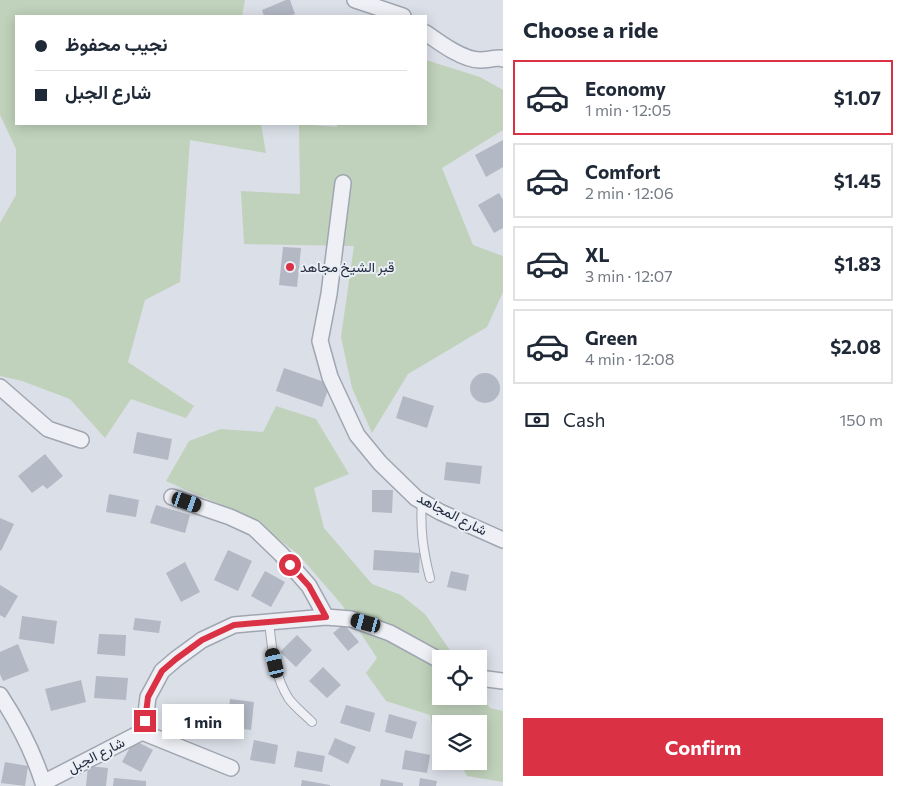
<!DOCTYPE html>
<html lang="en">
<head>
<meta charset="utf-8">
<style>
	body { margin:0; font-family:Commissioner,Vazirmatn,sans-serif; background:#f6f6f7; color:#1f2937; height:100vh; display:flex; flex-direction:column; font-size:19px; white-space:nowrap }
	* { box-sizing:border-box; margin:0 }
	p { font-size:16px; color:#747a83 }
	.icon { flex:none; width:28px; height:28px; fill:none; stroke:currentColor; stroke-width:2; stroke-linecap:round; stroke-linejoin:round }
	.map { position:relative; flex:1; overflow:hidden }
	.details { display:flex; flex-direction:column; background:#fff; width:400px }
	.details>* { flex:none }
	.banner { position:absolute; left:15px; top:15px; width:412px; height:110px; border-radius:0px; box-shadow:0 2px 12px #0003; display:grid; align-content:center; height:110px; padding:0 20px; background:#fff }
	.fabs { position:absolute; left:432px; top:650px; display:grid; gap:10px }
	.fabs a { display:grid; place-items:center; width:55px; height:55px; border-radius:0px; background:#fff; box-shadow:0 2px 12px #0003; font-size:25px }
	.end { position:absolute; width:22px; height:22px; margin:-11px; border:6px solid #db3144; background:#fff; box-shadow:0 0 0 2px #fff }
	.from { border-radius:50% }
	.bubble { position:absolute; height:35px; border-radius:0px; background:#fff; box-shadow:0 2px 12px #0003; font-size:16px; font-weight:700; line-height:35px; text-align:center }
	.car { position:absolute; width:15px; height:30px; margin:-15px -8px; border-radius:6px; box-shadow:0 0 4px 1px #0007; background:linear-gradient(#222 24%,#8ab4d8 0 40%,#222 0 76%,#8ab4d8 0 86%,#222 0) }
	.banner b { display:flex; align-items:center; gap:18px; height:48px; font-size:19px }
	.banner b+b { border-top:1px solid #e0e1e3 }
	.banner i { width:12px; height:12px; background:#1f2937 }
	ul { padding:0; list-style:none }
	li { display:flex; align-items:center; gap:15px; height:75px; margin:0 10px 8px; padding:0 10px; border:2px solid #e0e1e3; border-radius:0px }
	li div { flex:1 }
	li b { display:block; font-size:19px }
	li em { font-style:normal; font-weight:700 }
	li.current { border-color:#db3144 }
	li>.icon { width:45px; height:45px; stroke-width:1.5 }
	h2 { padding:0 20px; font-size:22px; line-height:60px }
	.pay { display:flex; align-items:center; gap:12px; height:55px; padding:0 20px; font-size:19px }
	.pay p { margin-inline-start:auto }
	.cta { display:flex; gap:10px; margin-top:auto; padding:10px 20px }
	.cta a { flex:1; height:58px; border-radius:0px; background:#db3144; color:#fff; font-size:20px; font-weight:700; line-height:58px; text-align:center }
	main { display:flex; flex:1; min-height:0 }
	.map>svg:first-child { display:block }
	.green { fill:#c0d2bb }
	.building { fill:#b2b8c4 }
	.lines { fill:none; stroke-linecap:round; stroke-linejoin:round }
	.service-casing { stroke:#a0a6b1; stroke-width:10 }
	.minor-casing { stroke:#a0a6b1; stroke-width:18 }
	.service { stroke:#eef0f5; stroke-width:8 }
	.minor { stroke:#eef0f5; stroke-width:15 }
	.route { stroke:#db3144; stroke-width:6 }
	.poi-dot { fill:#db3144; stroke:#eaeef5; stroke-width:2 }
	.labels { text-anchor:middle; stroke-width:4; stroke-linejoin:round; paint-order:stroke }
	.poi-label { font-size:14px; fill:#242c3f; stroke:#eaeef5; text-anchor:start }
	.street-label { font-size:14px; fill:#242c3f; stroke:#eaeef5 }
</style>
</head>
<body>
<main>
<div class="map">
<svg width="503" height="786" viewBox="0 0 503 786">
	<rect width="100%" height="100%" fill="#dbdfe7"/>
	<!-- green -->
	<path class="green" d="M0 0H245L242 16H16V124H261L266 153 190 140 180 282 145 300 128 362 194 406 186 418 131 399 105 438 70 399 22 381 0 376V223L16 195V149L0 115Z
		M426 60 480 77 503 90V130L442 168 473 245 503 256V292L487 327 408 374 372 433 352 388 341 337 354 246 244 244 241 191 300 194 299 124 337 127V124H426Z
		M276 406 316 419 349 474 314 488 324 528 372 584 401 595 425 614 456 659H441V696H479V692L490 708 503 711V782L467 776 459 761H479V724H441V748L436 745 430 715 386 701 366 673 377 658 342 605 298 554 247 516 166 481 189 441 221 429 263 432Z"/>
	<!-- building -->
	<path class="building" d="M286 0H290L295 14 289 16H264L262 10Z
		M503 140V167L486 177 475 155Z
		M499 193 503 200V228L494 233 478 205Z
		M283 247 301 248 297 287 279 285Z
		M284 368 330 384 322 407 276 391Z
		M470 388a15 15 0 1 1 30 0a15 15 0 1 1-30 0Z
		M403 396 434 406 427 428 396 418Z
		M137 432 172 439 168 460 133 453Z
		M45 454 63 476 47 489 43 485 32 493 18 476Z
		M446 462 482 466 480 484 444 480Z
		M372 490H393L392 513 372 512Z
		M109 494 139 500 136 517 106 512Z
		M156 505 190 515 185 533 150 523Z
		M0 518 14 524 1 551 0 550Z
		M228 550 252 561 238 591 214 580Z
		M374 550 420 553 419 573 373 570Z
		M185 562 200 592 181 602 166 573Z
		M265 571 285 582 271 607 251 596Z
		M451 571 469 575 466 591 447 587Z
		M0 585 18 596 5 618 0 615Z
		M22 616 57 621 54 644 19 639Z
		M135 618 161 621 159 633 133 630Z
		M344 624 359 642 348 651 333 633Z
		M99 634 126 635 125 656 97 654Z
		M297 635 312 650 296 667 280 652Z
		M18 644 29 671 3 681 0 674V652Z
		M323 667 341 685 327 698 309 681Z
		M96 676 128 678 126 700 94 698Z
		M81 680 86 702 51 711 45 689Z
		M230 699 254 702 251 730 227 727Z
		M346 705 375 713 370 732 340 723Z
		M389 714 417 722 412 739 385 732Z
		M335 738 356 747 348 764 328 754Z
		M134 740 153 750 141 772 122 762Z
		M254 740 278 745 275 764 250 760Z
		M405 750 430 755 427 773 402 769Z
		M297 751 325 756 322 772 294 767Z
		M5 762 28 766 25 786 1 783Z
		M88 766 108 768 106 786H86Z
		M114 778 146 781V786H113Z
		M420 778 437 781 436 786H419Z
		M381 779 403 783V786H380Z
		M302 780 330 785V786H301Z"/>
	<g class="lines">
		<!-- service casing -->
		<g class="service-casing">
			<path id="service" d="M422 501C420 529 423 551 430 578
				M269 622C272 648 274 676 289 699 295 707 305 715 312 722"/>
		</g>
		<!-- minor casing -->
		<g class="minor-casing">
			<path id="minor" d="M355 0 403 16
				M426 33C440 43 463 60 480 60 487 60 494 58 501 58L503 59
				M343 183 329 294 320 341 330 377 357 435 380 463 416 498 440 512 503 540
				M0 387 48 429 81 440
				M172 497 230 517 254 528 281 554 309 586 326 617
				M479 678 503 681
				M0 695C19 724 34 753 44 786
				M142 732 231 768
				M43 783 142 732 145 721 148 697 162 671 176 659 202 640 234 625 326 617 351 619 390 633 441 661"/>
		</g>
		<!-- service -->
		<use href="#service" class="service"/>
		<!-- minor -->
		<use href="#minor" class="minor"/>
	</g>
	<g class="lines">
		<!-- route -->
		<path class="route" d="M145 721 148 697 162 671 176 659 202 640 234 625 326 617 309 586 290 565"/>
	</g>
	<!-- markers -->
	<circle class="poi-dot" cx="290" cy="267" r="5"/>
	<g class="labels">
		<!-- poi labels -->
		<g class="poi-label">
			<text x="300" y="272">قبر الشيخ مجاهد</text>
		</g>
		<!-- street labels -->
		<g class="street-label">
			<text transform="translate(452 514) rotate(27)" y="5">شارع المجاهد</text>
			<text transform="translate(96 755) rotate(-27)" y="5">شارع الجبل</text>
		</g>
	</g>
</svg>
<div class="fabs">
<a><svg class="icon" aria-label="locate" viewBox="0 0 24 24"><circle cx="12" cy="12" r="6"/><path d="M12 2v4M12 18v4M2 12h4M18 12h4"/></svg></a>
<a><svg class="icon" aria-label="layers" viewBox="0 0 24 24"><path d="M12 4l9 5-9 5-9-5zM3 14l9 5 9-5"/></svg></a>
</div>
<i class="end from" style="left:290px;top:565px"></i>
<i class="end" style="left:145px;top:721px"></i>
<div class="bubble" style="left:162px;top:704px;width:82px">1 min</div>
<i class="car" style="left:187px;top:502px;rotate:109deg"></i>
<i class="car" style="left:366px;top:623px;rotate:285deg"></i>
<i class="car" style="left:275px;top:663px;rotate:347deg"></i>
<div class="banner">
<b><i class="from"></i>نجيب محفوظ</b>
<b><i></i>شارع الجبل</b>
</div>
</div>
<section class="details">
<h2>Choose a ride</h2>
<ul>
<li class="current"><svg class="icon" aria-label="car" viewBox="0 0 24 24"><path d="M5 17H2v-5l4-1 3-4h7l3 4 3 1v5h-3M9 17h6M6 11h13"/><circle cx="7" cy="17" r="2"/><circle cx="17" cy="17" r="2"/></svg><div><b>Economy</b><p>1 min · 12:05</p></div><em>$1.07</em></li>
<li><svg class="icon" aria-label="car" viewBox="0 0 24 24"><path d="M5 17H2v-5l4-1 3-4h7l3 4 3 1v5h-3M9 17h6M6 11h13"/><circle cx="7" cy="17" r="2"/><circle cx="17" cy="17" r="2"/></svg><div><b>Comfort</b><p>2 min · 12:06</p></div><em>$1.45</em></li>
<li><svg class="icon" aria-label="car" viewBox="0 0 24 24"><path d="M5 17H2v-5l4-1 3-4h7l3 4 3 1v5h-3M9 17h6M6 11h13"/><circle cx="7" cy="17" r="2"/><circle cx="17" cy="17" r="2"/></svg><div><b>XL</b><p>3 min · 12:07</p></div><em>$1.83</em></li>
<li><svg class="icon" aria-label="car" viewBox="0 0 24 24"><path d="M5 17H2v-5l4-1 3-4h7l3 4 3 1v5h-3M9 17h6M6 11h13"/><circle cx="7" cy="17" r="2"/><circle cx="17" cy="17" r="2"/></svg><div><b>Green</b><p>4 min · 12:08</p></div><em>$2.08</em></li>
</ul>
<div class="pay"><svg class="icon" aria-label="cash" viewBox="0 0 24 24"><path d="M3 7h18v10H3z"/><circle cx="12" cy="12" r="2"/></svg>Cash<p>150 m</p></div>
<div class="cta"><a>Confirm</a></div>
</section>
</main>
</body>
</html>
